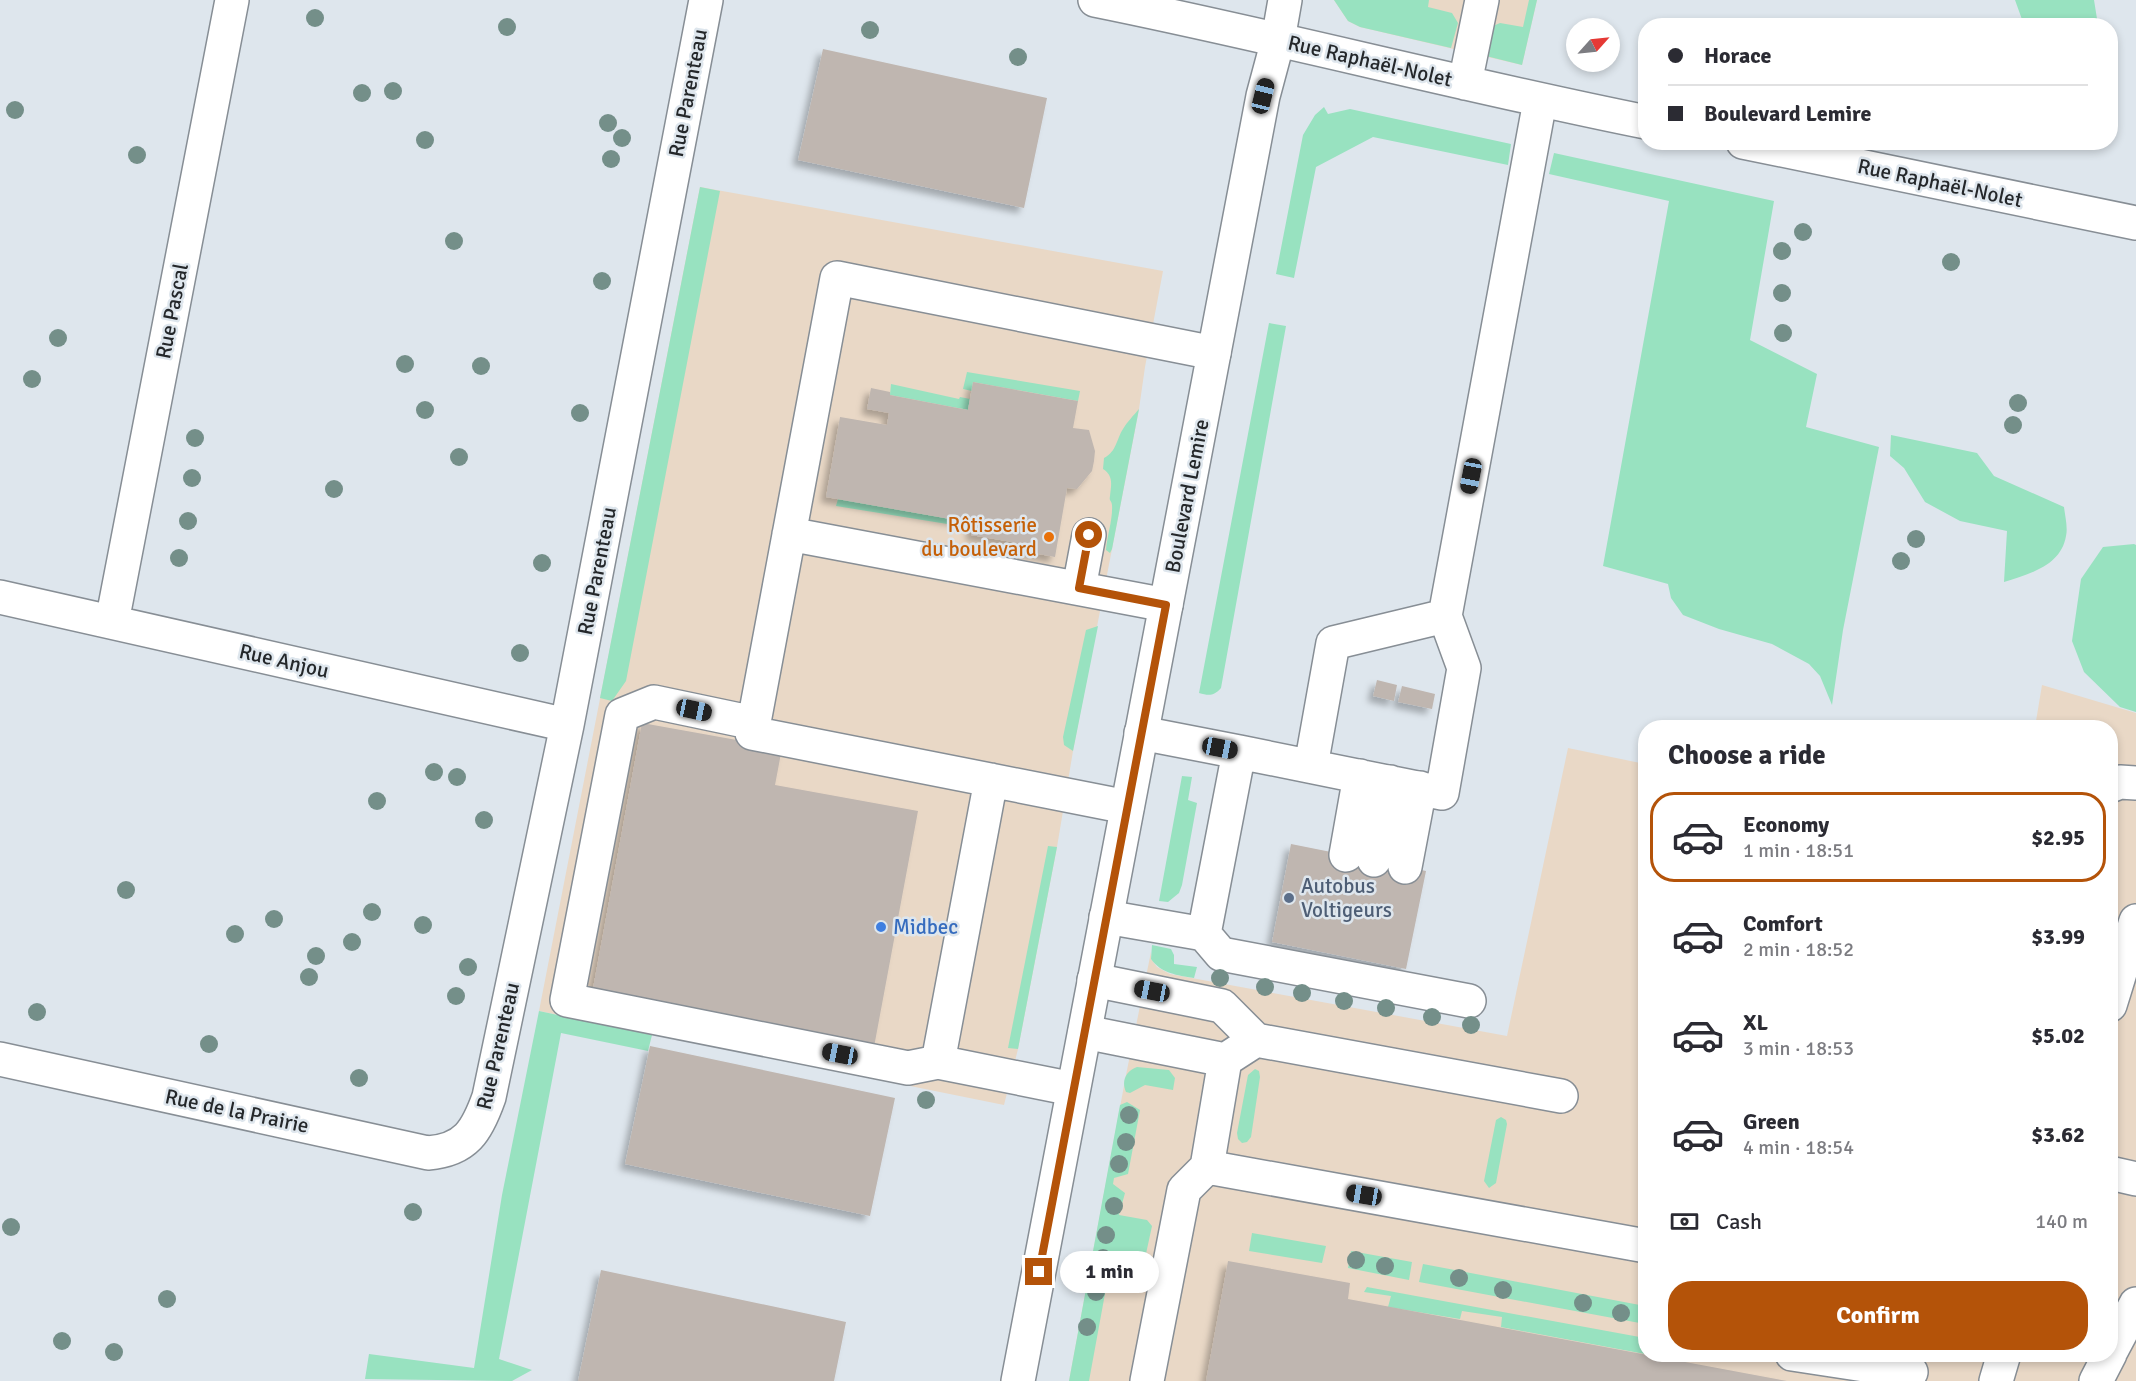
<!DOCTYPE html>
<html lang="en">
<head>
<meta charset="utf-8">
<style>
	body { margin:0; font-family:Signika,sans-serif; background:#f7f7f7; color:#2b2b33; height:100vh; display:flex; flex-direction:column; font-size:22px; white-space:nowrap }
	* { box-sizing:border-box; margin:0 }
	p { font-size:20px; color:#7c7c81 }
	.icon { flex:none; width:33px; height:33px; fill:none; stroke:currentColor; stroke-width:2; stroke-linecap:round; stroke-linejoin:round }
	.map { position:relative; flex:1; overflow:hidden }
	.drawer { position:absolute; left:1638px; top:720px; width:480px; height:642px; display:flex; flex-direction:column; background:#fff; border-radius:24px; box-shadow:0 3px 9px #0003 }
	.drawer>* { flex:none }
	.banner { position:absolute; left:1638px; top:18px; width:480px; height:132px; border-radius:24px; box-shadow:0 3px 9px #0003; display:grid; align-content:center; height:132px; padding:0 30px; background:#fff }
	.needle { width:39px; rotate:63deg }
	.tools { position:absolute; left:1566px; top:18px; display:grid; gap:12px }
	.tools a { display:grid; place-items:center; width:54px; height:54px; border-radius:50%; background:#fff; box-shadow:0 3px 9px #0003; font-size:30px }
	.end { position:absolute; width:27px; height:27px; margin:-14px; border:8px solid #b45309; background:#fff; box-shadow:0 0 0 3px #fff }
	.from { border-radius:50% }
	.bubble { position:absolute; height:42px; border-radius:21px; background:#fff; box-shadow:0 3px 9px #0003; font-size:20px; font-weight:800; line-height:42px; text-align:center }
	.car { position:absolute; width:18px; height:36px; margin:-18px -9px; border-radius:8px; box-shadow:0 0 4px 2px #0007; background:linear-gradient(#222 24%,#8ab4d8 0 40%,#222 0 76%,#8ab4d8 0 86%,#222 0) }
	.banner b { display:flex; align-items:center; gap:21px; height:57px; font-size:22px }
	.banner b+b { border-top:2px solid #e1e1e2 }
	.banner i { width:15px; height:15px; background:#2b2b33 }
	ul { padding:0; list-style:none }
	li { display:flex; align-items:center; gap:18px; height:90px; margin:0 12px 9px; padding:0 18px; border:3px solid transparent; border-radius:24px }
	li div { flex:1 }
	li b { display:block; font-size:22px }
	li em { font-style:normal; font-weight:800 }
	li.current { border-color:#b45309 }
	li>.icon { width:54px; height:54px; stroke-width:1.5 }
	h2 { padding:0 30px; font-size:27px; line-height:72px }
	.pay { display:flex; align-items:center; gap:15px; height:66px; padding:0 30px; font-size:22px }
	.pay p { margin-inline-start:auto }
	.action { display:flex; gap:12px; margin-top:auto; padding:12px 30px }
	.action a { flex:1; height:69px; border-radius:24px; background:#b45309; color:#fff; font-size:24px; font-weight:800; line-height:69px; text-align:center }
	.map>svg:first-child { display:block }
	.commercial { fill:#e9d8c6 }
	.green { fill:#98e2c0 }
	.building { fill:#bfb6b0; filter:url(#shadow) }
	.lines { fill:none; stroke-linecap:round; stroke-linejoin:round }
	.minor-casing { stroke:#878e95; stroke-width:36 }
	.major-casing { stroke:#878e95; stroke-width:36 }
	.minor { stroke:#fff; stroke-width:33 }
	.major { stroke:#fff; stroke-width:33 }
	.tree { fill:#748f89 }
	.route { stroke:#b45309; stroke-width:8 }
	.food-dot { fill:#e8710a; stroke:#dee6ed; stroke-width:2 }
	.service-dot { fill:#5c6f8a; stroke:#dee6ed; stroke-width:2 }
	.shop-dot { fill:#3f7fe0; stroke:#dee6ed; stroke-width:2 }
	.labels { text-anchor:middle; stroke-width:5; stroke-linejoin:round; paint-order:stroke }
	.street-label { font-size:21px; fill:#24272a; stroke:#dee6ed }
	.food-label { font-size:21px; fill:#c56008; stroke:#dee6ed; text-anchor:end }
	.service-label { font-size:21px; fill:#4e5e75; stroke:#dee6ed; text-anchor:start }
	.shop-label { font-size:21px; fill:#366cbe; stroke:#dee6ed; text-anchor:start }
</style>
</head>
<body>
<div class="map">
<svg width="2136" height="1381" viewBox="0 0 2136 1381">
	<defs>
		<filter id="shadow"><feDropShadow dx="-5.5" dy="5.5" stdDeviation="3" flood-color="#0004"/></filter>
	</defs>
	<rect width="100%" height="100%" fill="#dee6ed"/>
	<!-- commercial -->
	<path class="commercial" d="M1334 0H1537L1522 65 1360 27 1348 21Z
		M700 187 1163 271 1145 367 1139 409 1073 751 1057 847 1018 1049 1004 1105 539 1011Z
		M2042 685 2136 713V1381H1069L1126 1075 1151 952V959L1157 967 1170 974 1507 1036 1568 748 1645 764 1646 1354H2110V728L2035 727Z"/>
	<!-- green -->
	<path class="green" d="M1334 0H1429L1428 7 1452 13 1458 23 1451 48 1360 27 1348 21Z
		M1529 0H1537L1522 65 1486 56 1493 26 1500 23 1523 27Z
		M2015 0H2094L2098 25H2024Z
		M1324 107 1328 114 1350 109 1511 144 1508 165 1373 137 1316 167 1294 278 1276 274 1303 135 1315 115Z
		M1554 153 1774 201 1750 340 1817 374 1806 427 1879 447 1843 630 1832 705 1820 676 1809 664 1772 644 1719 629 1683 615 1671 598 1668 584 1603 566 1669 201 1549 174Z
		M700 187 720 191 626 681 612 701 600 698Z
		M1269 323 1286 326 1221 688C1214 696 1209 696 1199 693Z
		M967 372 1080 391 1078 401 973 382 972 391 963 389Z
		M891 384 959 399 960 397 970 399 968 410 890 395Z
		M1139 409 1112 549 1110 553 1106 550C1107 536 1113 519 1112 505 1111 499 1109 502 1110 496 1111 485 1114 476 1103 469L1104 458C1117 451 1116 440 1123 429 1127 422 1134 415 1139 409Z
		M1891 435 1977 453 1994 476 2064 507C2065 516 2068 527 2066 536 2061 566 2029 574 2004 582L2007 531 1960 521 1925 502 1904 468 1890 456Z
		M838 499 973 523 972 528 836 506Z
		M2134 544 2136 545V712L2120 707 2084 672 2072 641 2081 579 2103 547Z
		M1098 626 1073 751 1064 745 1063 737 1086 630Z
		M1182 776 1192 777 1188 800 1197 803 1182 885 1179 893 1168 902 1159 901Z
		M1048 846 1057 847 1018 1049 1008 1048Z
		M1152 945 1171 949 1174 955V964L1197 967 1194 978C1177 975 1162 974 1151 959Z
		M539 1011 652 1035 648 1051 561 1033 499 1359 532 1370 512 1381 365 1379 369 1354 474 1368 502 1195Z
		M1137 1067 1169 1070 1175 1078 1173 1090 1145 1085 1130 1093 1126 1092C1121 1081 1126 1071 1137 1067Z
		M1255 1069 1259 1071 1260 1077 1251 1137 1247 1142 1242 1143 1238 1139 1237 1133 1248 1075Z
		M1127 1102 1140 1110 1128 1174 1114 1178 1113 1184 1125 1193 1119 1215 1147 1220 1152 1226 1144 1263 1140 1267 1111 1261 1089 1381H1069L1120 1105Z
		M1501 1117 1506 1120 1507 1124 1496 1183 1489 1188 1484 1181 1496 1120Z
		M1252 1233 1326 1246 1322 1263 1249 1251Z
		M1351 1251 1412 1262 1409 1280 1348 1268Z
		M1423 1264 1645 1306V1324L1419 1282Z
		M1367 1287 1645 1338V1354L1501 1327 1502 1317 1462 1311 1460 1319 1388 1307 1391 1296 1364 1292Z"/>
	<!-- building -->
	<path class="building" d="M823 49 1047 98 1024 208 798 160Z
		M973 382 1078 401 1073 428 1089 430 1095 451 1094 461 1092 471 1077 489 1067 488 1055 557 1017 550 1018 543 971 535 973 523 826 497 840 417 887 425 889 413 867 409 871 388 890 392V395L968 410Z
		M1377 680 1397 685 1394 701 1373 696Z
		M1402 686 1435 694 1432 709 1398 702Z
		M642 723 782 748 775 785 918 811 874 1047 592 994Z
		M1291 844 1426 871 1406 969 1272 942Z
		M650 1046 895 1098 870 1216 625 1164Z
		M1228 1261 1350 1283 1348 1299 1787 1381H1206Z
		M601 1270 846 1322 834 1381H578Z"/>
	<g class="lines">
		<!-- minor casing -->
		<g class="minor-casing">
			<path id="minor" d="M1095 0C1279 37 1461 85 1646 122
				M1465 83 1482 0
				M1743 142 2136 223
				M789 534 1166 605
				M1079 588 1089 535
				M0 597 567 725
				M112 622 232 0
				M754 723 654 702 622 715 567 1000 908 1068 938 1062
				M1239 752 1442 793 1464 668 1445 616 1540 101
				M1311 766 1333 643 1445 616
				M991 780 938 1062 1073 1089
				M2110 786 2120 782 2136 783
				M1127 807 752 733 837 278 1214 353
				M1346 855 1360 776
				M1374 860 1390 782
				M1405 867 1420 788
				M1106 917 1204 934 1239 752 1141 733
				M1204 934 1221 954 1469 1001
				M1094 980 1222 1006 1256 1040
				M2110 1005 2136 921
				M1085 1032 1225 1060 1256 1040 1561 1096
				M0 1059 428 1153C466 1150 477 1131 489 1097L567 725 706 0
				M1207 1167 1646 1246
				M2110 1173 2136 1179
				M2110 1353 2136 1304
				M1792 1354 1911 1372
				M1147 1381 1184 1190 1207 1167 1225 1060
				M1996 1381 2004 1354
				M2096 1381 2110 1354"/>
		</g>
		<!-- major casing -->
		<g class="major-casing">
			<path id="major" d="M1018 1381 1263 96 1278 40 1285 0"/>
		</g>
		<!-- minor -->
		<use href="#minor" class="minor"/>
		<!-- major -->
		<use href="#major" class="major"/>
	</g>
	<!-- trees -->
	<g class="tree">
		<circle cx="315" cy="18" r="9"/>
		<circle cx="507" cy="27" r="9"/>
		<circle cx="870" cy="30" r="9"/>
		<circle cx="1018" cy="57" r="9"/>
		<circle cx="393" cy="91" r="9"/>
		<circle cx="362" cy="93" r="9"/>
		<circle cx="15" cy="110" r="9"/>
		<circle cx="608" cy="123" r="9"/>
		<circle cx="622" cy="138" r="9"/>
		<circle cx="425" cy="140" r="9"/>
		<circle cx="137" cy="155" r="9"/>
		<circle cx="611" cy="159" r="9"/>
		<circle cx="1803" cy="232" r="9"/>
		<circle cx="454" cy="241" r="9"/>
		<circle cx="1782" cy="251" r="9"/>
		<circle cx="1951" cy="262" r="9"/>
		<circle cx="602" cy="281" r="9"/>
		<circle cx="1782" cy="293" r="9"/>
		<circle cx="1783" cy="333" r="9"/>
		<circle cx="58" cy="338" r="9"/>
		<circle cx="405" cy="364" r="9"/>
		<circle cx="481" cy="366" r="9"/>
		<circle cx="32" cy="379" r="9"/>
		<circle cx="2018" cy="403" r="9"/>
		<circle cx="425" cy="410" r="9"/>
		<circle cx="580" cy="413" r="9"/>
		<circle cx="2013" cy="425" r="9"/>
		<circle cx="195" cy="438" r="9"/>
		<circle cx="459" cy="457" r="9"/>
		<circle cx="192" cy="478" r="9"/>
		<circle cx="334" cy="489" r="9"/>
		<circle cx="188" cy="521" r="9"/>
		<circle cx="1916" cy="539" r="9"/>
		<circle cx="179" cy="558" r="9"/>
		<circle cx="1901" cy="561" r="9"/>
		<circle cx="542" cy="563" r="9"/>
		<circle cx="520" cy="653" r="9"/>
		<circle cx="434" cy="772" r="9"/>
		<circle cx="457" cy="777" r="9"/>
		<circle cx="377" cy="801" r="9"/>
		<circle cx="484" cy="820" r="9"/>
		<circle cx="126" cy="890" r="9"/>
		<circle cx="372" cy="912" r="9"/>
		<circle cx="274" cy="919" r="9"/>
		<circle cx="423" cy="925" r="9"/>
		<circle cx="235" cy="934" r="9"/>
		<circle cx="352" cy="942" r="9"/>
		<circle cx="316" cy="956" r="9"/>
		<circle cx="468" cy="967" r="9"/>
		<circle cx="309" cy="977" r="9"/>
		<circle cx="1220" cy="978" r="9"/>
		<circle cx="1265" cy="987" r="9"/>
		<circle cx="1302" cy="993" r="9"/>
		<circle cx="456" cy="996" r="9"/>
		<circle cx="1344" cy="1001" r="9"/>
		<circle cx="1386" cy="1008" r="9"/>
		<circle cx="37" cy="1012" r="9"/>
		<circle cx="1432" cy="1017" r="9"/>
		<circle cx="1471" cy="1025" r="9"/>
		<circle cx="209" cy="1044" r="9"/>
		<circle cx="359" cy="1078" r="9"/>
		<circle cx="926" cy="1100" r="9"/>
		<circle cx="1129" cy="1115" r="9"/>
		<circle cx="1126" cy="1142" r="9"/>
		<circle cx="1119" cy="1164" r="9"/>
		<circle cx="1114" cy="1206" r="9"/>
		<circle cx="413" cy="1212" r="9"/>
		<circle cx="11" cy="1227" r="9"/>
		<circle cx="1106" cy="1235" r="9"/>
		<circle cx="1103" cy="1258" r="9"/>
		<circle cx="1356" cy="1260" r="9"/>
		<circle cx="1385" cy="1266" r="9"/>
		<circle cx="1459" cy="1278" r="9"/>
		<circle cx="1503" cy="1290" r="9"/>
		<circle cx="1096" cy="1292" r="9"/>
		<circle cx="167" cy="1299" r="9"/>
		<circle cx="1583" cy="1303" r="9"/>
		<circle cx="1621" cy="1313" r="9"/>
		<circle cx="1087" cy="1327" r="9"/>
		<circle cx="62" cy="1341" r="9"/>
		<circle cx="114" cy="1352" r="9"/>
	</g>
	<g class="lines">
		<!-- route -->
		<path class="route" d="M1039 1272 1166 605 1079 588 1089 535"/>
	</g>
	<!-- markers -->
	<circle class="food-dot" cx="1049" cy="537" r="6"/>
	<circle class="service-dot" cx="1289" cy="898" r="6"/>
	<circle class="shop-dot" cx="881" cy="927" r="6"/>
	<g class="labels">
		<!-- street labels -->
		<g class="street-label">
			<text transform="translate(1370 61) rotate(13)" y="7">Rue Raphaël-Nolet</text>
			<text transform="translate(688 93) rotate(-79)" y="7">Rue Parenteau</text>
			<text transform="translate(1940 183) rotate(12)" y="7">Rue Raphaël-Nolet</text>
			<text transform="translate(172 311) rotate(-79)" y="7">Rue Pascal</text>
			<text transform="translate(1187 496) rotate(-79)" y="7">Boulevard Lemire</text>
			<text transform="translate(597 571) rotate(-79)" y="7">Rue Parenteau</text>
			<text transform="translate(284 661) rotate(13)" y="7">Rue Anjou</text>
			<text transform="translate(498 1046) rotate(-77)" y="7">Rue Parenteau</text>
			<text transform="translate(237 1111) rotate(12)" y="7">Rue de la Prairie</text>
		</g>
		<!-- food labels -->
		<g class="food-label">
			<text x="1037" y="532">Rôtisserie<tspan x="1037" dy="24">du boulevard</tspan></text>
		</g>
		<!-- service labels -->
		<g class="service-label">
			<text x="1301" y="893">Autobus<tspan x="1301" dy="24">Voltigeurs</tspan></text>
		</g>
		<!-- shop labels -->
		<g class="shop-label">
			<text x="893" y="934">Midbec</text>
		</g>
	</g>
</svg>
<div class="tools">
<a><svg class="needle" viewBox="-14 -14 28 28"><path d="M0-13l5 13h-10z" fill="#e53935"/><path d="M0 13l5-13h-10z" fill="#7c7c81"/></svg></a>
</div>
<i class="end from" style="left:1089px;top:535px"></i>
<i class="end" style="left:1039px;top:1272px"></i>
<div class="bubble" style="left:1060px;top:1251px;width:99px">1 min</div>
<i class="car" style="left:1263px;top:96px;rotate:14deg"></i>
<i class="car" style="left:1471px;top:476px;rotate:191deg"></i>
<i class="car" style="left:694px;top:710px;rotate:102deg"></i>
<i class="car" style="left:1220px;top:748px;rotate:101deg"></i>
<i class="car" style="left:1152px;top:991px;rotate:281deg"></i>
<i class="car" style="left:840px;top:1054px;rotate:281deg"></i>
<i class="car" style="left:1364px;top:1195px;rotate:280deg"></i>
<div class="banner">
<b><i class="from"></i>Horace</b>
<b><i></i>Boulevard Lemire</b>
</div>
<section class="drawer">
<h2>Choose a ride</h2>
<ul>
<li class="current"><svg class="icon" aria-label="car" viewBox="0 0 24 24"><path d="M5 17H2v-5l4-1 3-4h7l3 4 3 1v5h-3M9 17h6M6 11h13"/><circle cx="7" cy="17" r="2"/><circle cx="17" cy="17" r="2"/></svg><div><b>Economy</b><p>1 min · 18:51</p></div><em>$2.95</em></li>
<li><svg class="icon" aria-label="car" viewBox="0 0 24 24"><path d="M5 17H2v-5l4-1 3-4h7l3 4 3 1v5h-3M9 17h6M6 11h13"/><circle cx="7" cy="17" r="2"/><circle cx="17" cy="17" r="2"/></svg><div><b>Comfort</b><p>2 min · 18:52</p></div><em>$3.99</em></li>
<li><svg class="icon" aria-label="car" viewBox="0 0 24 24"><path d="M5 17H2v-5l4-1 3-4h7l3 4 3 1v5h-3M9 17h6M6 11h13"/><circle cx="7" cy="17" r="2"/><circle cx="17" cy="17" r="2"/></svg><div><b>XL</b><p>3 min · 18:53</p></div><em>$5.02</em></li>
<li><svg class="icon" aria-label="car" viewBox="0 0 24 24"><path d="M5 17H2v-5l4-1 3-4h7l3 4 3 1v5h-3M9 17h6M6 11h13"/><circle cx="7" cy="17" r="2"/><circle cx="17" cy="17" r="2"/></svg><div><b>Green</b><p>4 min · 18:54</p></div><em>$3.62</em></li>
</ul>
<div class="pay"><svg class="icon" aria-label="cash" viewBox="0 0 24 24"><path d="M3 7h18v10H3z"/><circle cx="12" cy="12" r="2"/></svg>Cash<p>140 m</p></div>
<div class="action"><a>Confirm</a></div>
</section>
</div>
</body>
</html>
